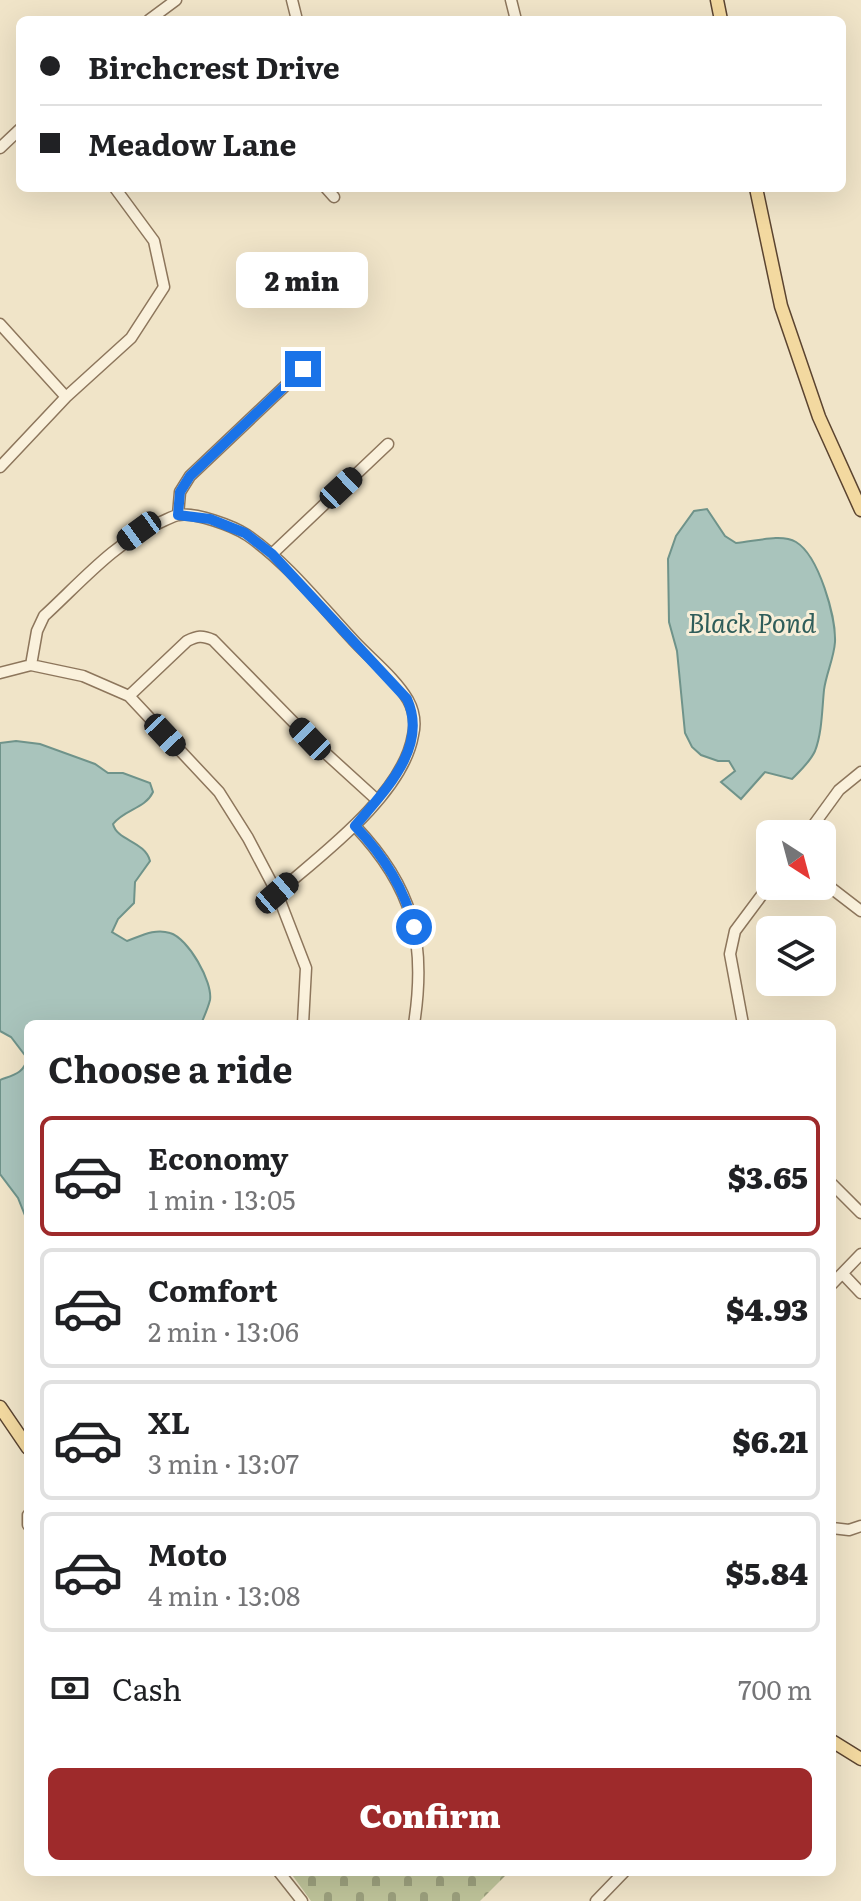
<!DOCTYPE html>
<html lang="en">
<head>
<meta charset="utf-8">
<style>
	body { margin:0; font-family:Literata,serif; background:#f2f2f2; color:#202124; height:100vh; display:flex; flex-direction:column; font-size:30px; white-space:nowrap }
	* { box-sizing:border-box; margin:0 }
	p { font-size:26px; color:#757577 }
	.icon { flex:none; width:44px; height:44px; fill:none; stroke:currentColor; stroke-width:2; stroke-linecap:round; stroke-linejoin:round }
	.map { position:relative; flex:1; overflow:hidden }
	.sheet { position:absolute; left:24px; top:1020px; width:812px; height:856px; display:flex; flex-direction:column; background:#fff; border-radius:12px; box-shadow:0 8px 32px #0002 }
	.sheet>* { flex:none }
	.top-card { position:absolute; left:16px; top:16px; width:830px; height:176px; border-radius:12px; box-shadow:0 8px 32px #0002; display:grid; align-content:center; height:176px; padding:0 24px; background:#fff }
	.needle { width:52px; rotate:144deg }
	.tools { position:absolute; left:756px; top:820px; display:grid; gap:16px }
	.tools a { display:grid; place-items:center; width:80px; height:80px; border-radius:12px; background:#fff; box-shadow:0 8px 32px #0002; font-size:40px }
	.end { position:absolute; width:36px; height:36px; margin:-18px; border:10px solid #1a73e8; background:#fff; box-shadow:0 0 0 4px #fff }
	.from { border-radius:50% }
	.bubble { position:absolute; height:56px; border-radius:12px; background:#fff; box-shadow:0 8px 32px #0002; font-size:26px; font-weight:800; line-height:56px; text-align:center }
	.car { position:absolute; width:24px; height:48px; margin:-24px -12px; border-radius:10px; box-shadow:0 0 6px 2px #0007; background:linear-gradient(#222 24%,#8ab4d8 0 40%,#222 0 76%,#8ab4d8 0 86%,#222 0) }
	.top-card b { display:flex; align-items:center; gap:28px; height:76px; font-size:30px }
	.top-card b+b { border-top:2px solid #e0e0e0 }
	.top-card i { width:20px; height:20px; background:#202124 }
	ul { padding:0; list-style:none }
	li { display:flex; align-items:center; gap:24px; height:120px; margin:0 16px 12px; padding:0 8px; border:4px solid #e0e0e0; border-radius:12px }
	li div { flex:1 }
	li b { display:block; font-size:30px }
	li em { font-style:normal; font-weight:800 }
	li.on { border-color:#9e2a2b }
	li>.icon { width:72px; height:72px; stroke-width:1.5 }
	h2 { padding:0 24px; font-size:36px; line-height:96px }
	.pay { display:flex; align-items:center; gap:20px; height:88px; padding:0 24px; font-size:30px }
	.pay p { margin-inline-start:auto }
	.button { display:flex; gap:16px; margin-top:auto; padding:16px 24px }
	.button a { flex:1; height:92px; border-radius:12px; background:#9e2a2b; color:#fff; font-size:32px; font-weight:800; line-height:92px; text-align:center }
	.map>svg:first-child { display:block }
	.cemetery { fill:url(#cemetery-stones) }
	.water { fill:#a9c4bc; stroke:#6f938a; stroke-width:2 }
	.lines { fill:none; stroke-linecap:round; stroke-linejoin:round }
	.minor-casing { stroke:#8d765c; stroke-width:13 }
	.major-casing { stroke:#5b4430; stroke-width:15 }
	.minor { stroke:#faf1dc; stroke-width:10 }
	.major { stroke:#f3d9a0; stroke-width:12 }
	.route { stroke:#1a73e8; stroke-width:10 }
	.labels { text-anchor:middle; stroke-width:6; stroke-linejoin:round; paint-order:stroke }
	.water-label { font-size:26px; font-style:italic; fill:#2f5d5a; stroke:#f7eed8 }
</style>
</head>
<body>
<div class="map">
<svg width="861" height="1901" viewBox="0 0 861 1901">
	<defs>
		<pattern id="cemetery-stones" width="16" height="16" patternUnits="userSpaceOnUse" patternTransform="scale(2)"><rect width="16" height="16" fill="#bfc49a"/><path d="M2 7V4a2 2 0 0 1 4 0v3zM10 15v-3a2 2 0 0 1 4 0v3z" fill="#9ca07d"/></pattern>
	</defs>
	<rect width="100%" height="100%" fill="#f0e4c8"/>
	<!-- cemetery -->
	<path class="cemetery" d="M290 1872H509L480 1901H311Z"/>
	<!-- water -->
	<path class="water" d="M707 509 725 536 736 543C753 542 781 533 796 542 819 556 836 617 835 642 834 658 826 674 824 690 822 710 822 733 815 751 810 762 800 771 792 779L765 772 741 799 721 782 735 771 729 761H718L701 755 692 747 685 733 677 651 669 622 668 559 676 536 694 511Z
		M16 741 40 744 95 764 108 773H123L150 783 153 792C145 809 125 809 113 824 117 841 145 841 150 861L135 882 134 903 118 919 112 932 127 941C141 936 155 928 170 933 188 938 213 982 210 1000 208 1008 204 1017 201 1024H28V1223L18 1198 0 1174V1080C13 1075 25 1073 27 1058L11 1037 0 1031V743Z"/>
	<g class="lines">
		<!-- minor casing -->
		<g class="minor-casing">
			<path id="minor" d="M292 0 297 20
				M511 0 516 20
				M149 20 176 0
				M0 148 20 129
				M326 188 334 197
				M0 324 66 397
				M0 467 66 397 131 338 164 287 154 241 115 188
				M178 515 180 492 190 476 303 369
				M272 554 388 444
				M31 665 37 631 44 616C81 582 115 542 161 522 166 520 173 516 178 515 196 512 233 526 247 535 288 563 321 606 355 642 372 660 395 678 408 700 414 711 416 723 413 735 403 795 321 855 277 893
				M0 673 31 665 83 676 129 696 219 792 248 838 277 893 306 968 303 1024
				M129 696 187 641C197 636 202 635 213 640L310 739 377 800
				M355 826C413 887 427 941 414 1024
				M807 834 839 790 861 772
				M822 881 861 911
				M743 1024 730 954 735 931 770 884
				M832 1184 861 1213
				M843 1274 861 1293
				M832 1284 861 1254
				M28 1515V1525
				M832 1528 849 1530 861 1526
				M279 1872 302 1901
				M596 1901 624 1872"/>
		</g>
		<!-- major casing -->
		<g class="major-casing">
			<path id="major" d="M717 0 721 20
				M756 188 781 306 819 417 861 510
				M0 1407 28 1448
				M832 1741 861 1759"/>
		</g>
		<!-- minor -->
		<use href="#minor" class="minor"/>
		<!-- major -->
		<use href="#major" class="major"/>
	</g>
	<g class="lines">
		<!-- route -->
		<path class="route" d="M303 369 190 476 180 492 178 515 210 519 245 533 272 554 407 699C429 748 384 791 355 826 383 855 404 887 414 927"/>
	</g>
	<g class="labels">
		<!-- water labels -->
		<g class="water-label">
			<text x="752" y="633">Black Pond</text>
		</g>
	</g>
</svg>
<div class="tools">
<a><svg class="needle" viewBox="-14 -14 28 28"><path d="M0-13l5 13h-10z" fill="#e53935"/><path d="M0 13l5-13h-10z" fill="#757577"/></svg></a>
<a><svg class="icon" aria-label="layers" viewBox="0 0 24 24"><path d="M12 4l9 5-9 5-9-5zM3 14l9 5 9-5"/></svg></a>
</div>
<i class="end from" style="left:414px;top:927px"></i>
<i class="end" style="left:303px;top:369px"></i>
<div class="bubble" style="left:236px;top:252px;width:132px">2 min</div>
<i class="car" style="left:341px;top:488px;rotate:47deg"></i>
<i class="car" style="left:139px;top:531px;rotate:234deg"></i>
<i class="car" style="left:165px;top:735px;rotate:137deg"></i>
<i class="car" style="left:310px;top:739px;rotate:316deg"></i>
<i class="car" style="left:277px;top:893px;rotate:49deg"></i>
<div class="top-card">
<b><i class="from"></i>Birchcrest Drive</b>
<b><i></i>Meadow Lane</b>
</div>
<section class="sheet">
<h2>Choose a ride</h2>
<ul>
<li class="on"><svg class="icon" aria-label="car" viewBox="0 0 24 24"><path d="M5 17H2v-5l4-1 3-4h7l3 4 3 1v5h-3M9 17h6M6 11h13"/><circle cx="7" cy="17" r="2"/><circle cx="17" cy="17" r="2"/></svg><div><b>Economy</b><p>1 min · 13:05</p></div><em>$3.65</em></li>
<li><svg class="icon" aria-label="car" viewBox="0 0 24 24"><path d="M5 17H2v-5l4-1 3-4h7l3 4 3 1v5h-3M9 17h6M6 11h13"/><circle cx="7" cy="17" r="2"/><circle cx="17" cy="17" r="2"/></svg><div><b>Comfort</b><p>2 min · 13:06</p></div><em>$4.93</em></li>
<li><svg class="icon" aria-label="car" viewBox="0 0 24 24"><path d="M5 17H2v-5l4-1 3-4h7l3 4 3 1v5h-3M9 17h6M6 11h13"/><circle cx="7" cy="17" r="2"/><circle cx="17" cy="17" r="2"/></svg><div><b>XL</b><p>3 min · 13:07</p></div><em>$6.21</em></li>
<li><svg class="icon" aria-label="car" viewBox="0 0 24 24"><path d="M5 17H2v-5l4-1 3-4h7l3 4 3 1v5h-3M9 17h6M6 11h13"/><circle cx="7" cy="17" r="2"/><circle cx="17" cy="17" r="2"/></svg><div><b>Moto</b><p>4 min · 13:08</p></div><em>$5.84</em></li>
</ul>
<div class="pay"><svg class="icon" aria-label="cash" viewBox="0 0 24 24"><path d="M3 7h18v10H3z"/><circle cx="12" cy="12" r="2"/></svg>Cash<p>700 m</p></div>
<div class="button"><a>Confirm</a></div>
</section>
</div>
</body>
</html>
